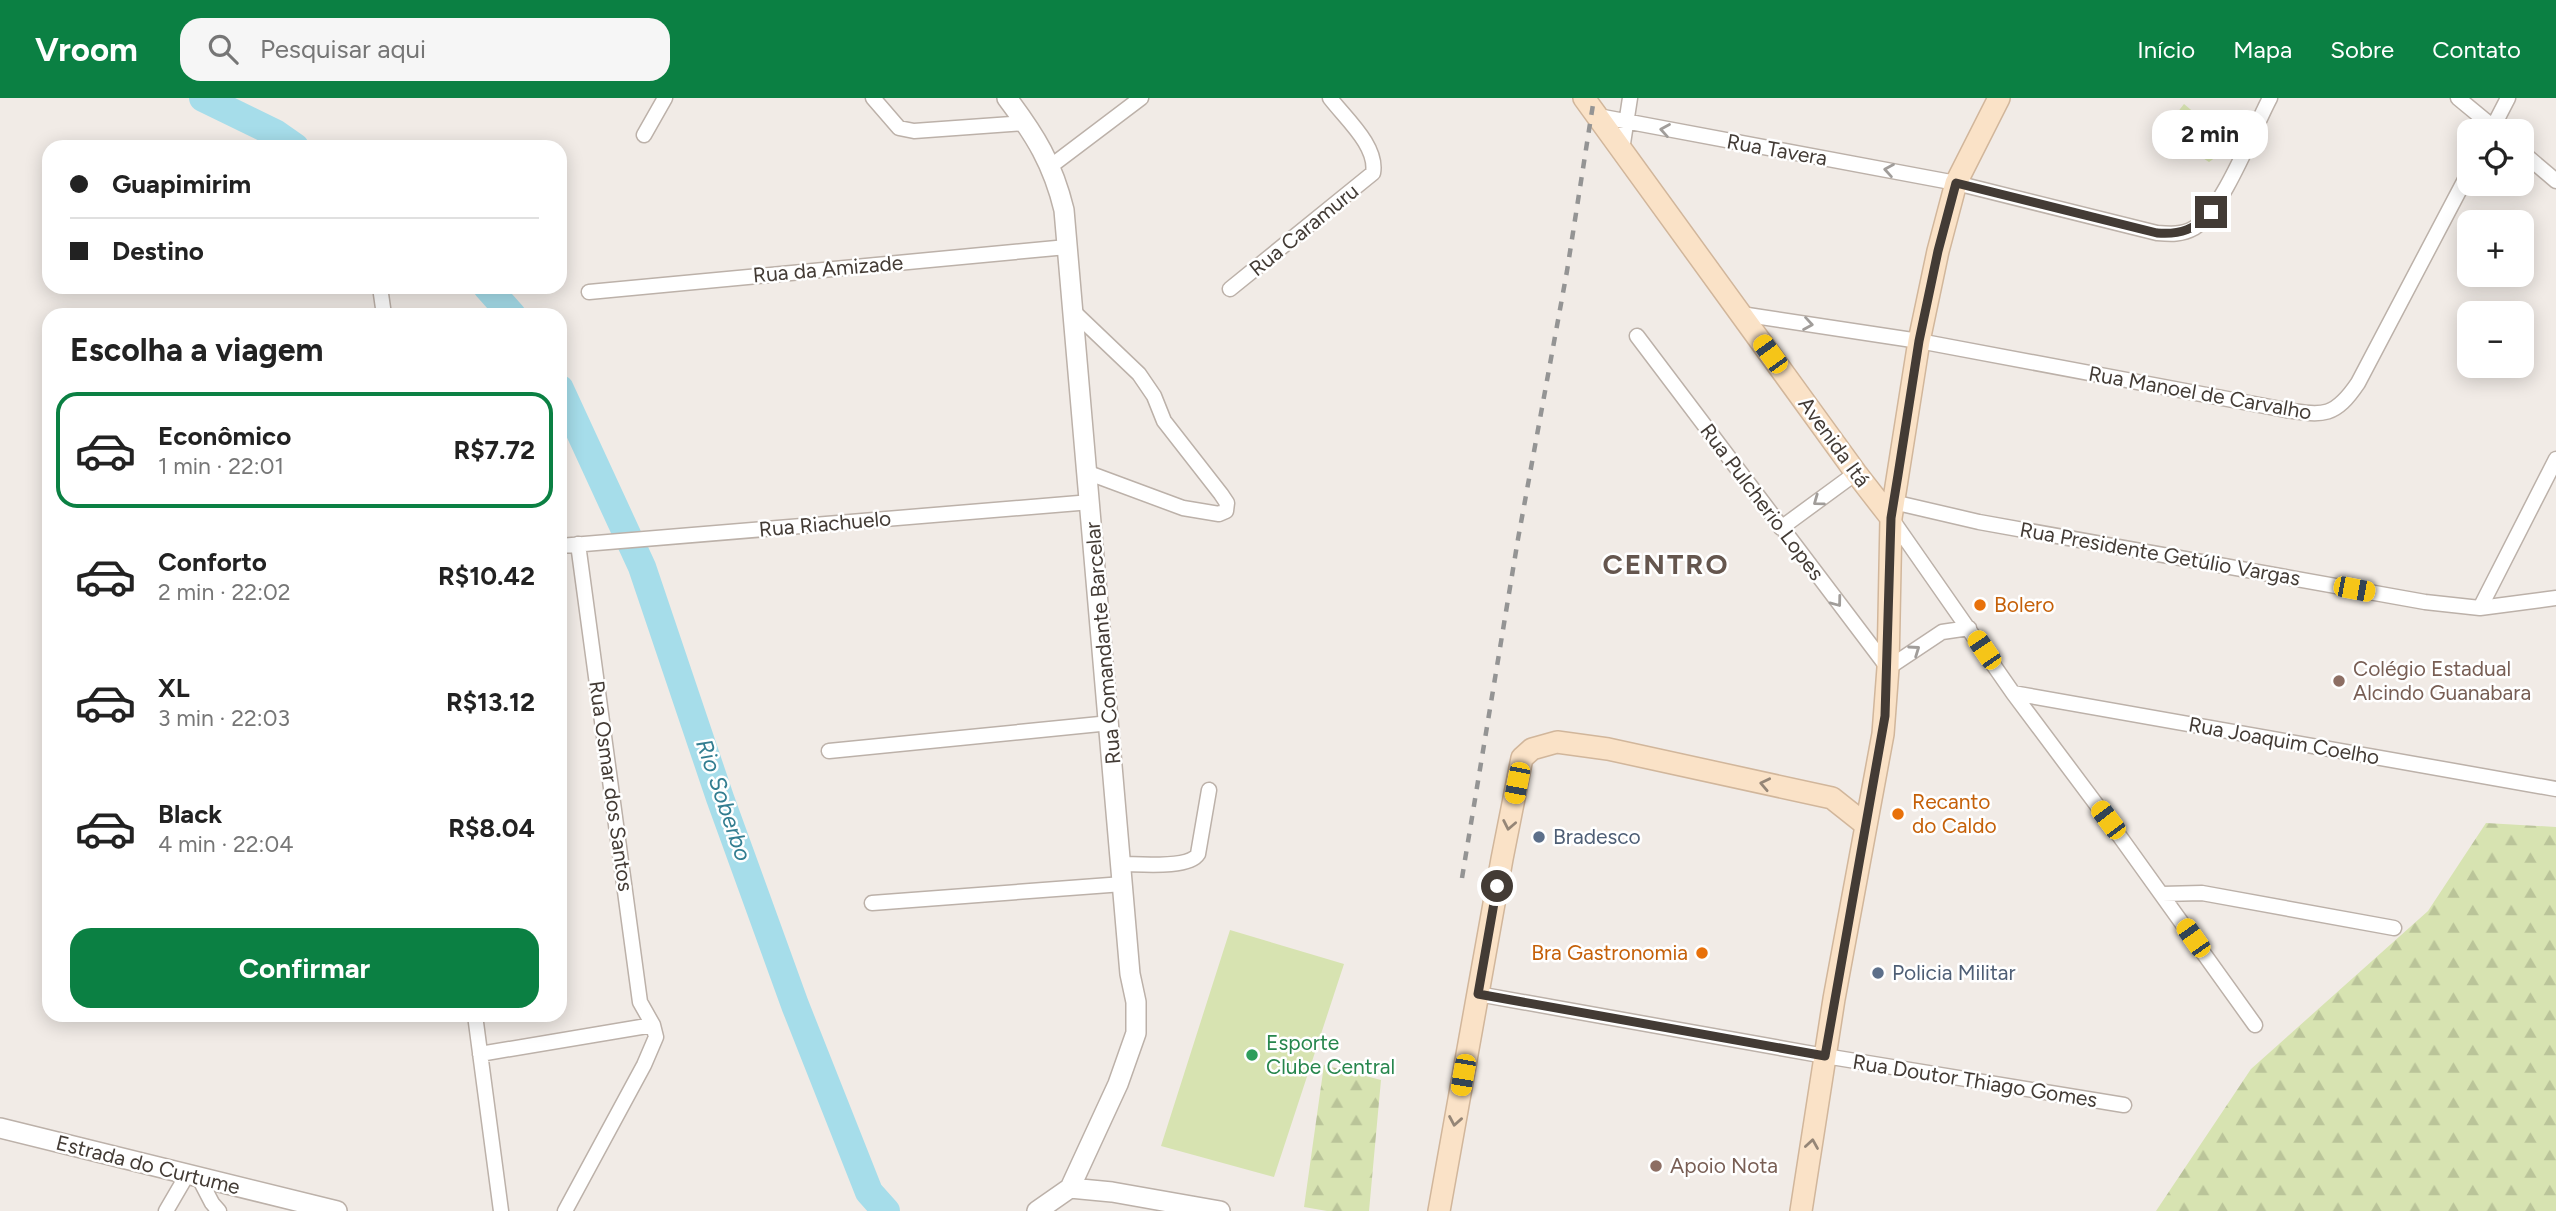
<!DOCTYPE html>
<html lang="pt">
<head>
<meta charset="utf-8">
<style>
	body { margin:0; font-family:Figtree,sans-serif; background:#f6f6f6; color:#222; height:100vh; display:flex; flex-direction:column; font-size:26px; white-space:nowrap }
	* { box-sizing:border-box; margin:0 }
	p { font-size:23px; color:#767676 }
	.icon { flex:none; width:38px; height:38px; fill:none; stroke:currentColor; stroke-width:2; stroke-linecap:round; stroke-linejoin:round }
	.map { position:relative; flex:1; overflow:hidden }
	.side { position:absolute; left:42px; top:210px; width:525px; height:714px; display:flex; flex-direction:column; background:#fff; border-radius:21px; box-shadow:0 4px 18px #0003 }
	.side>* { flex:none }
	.banner { position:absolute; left:42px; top:42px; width:525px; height:154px; border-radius:21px; box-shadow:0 4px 18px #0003; display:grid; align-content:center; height:154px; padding:0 28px; background:#fff }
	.fabs { position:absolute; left:2457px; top:21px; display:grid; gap:14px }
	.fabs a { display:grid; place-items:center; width:77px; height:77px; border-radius:14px; background:#fff; box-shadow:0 4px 18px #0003; font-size:35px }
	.end { position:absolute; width:32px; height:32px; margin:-16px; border:9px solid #433b35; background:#fff; box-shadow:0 0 0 4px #fff }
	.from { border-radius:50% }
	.bubble { position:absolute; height:49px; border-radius:21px; background:#fff; box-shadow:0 4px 18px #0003; font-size:23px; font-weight:700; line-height:49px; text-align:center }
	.car { position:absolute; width:21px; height:42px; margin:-21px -10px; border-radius:9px; box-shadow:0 0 5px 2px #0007; background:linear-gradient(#f5c518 24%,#345 0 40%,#f5c518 0 76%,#345 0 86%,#f5c518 0) }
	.banner b { display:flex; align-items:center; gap:24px; height:66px; font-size:26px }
	.banner b+b { border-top:2px solid #e0e0e0 }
	.banner i { width:18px; height:18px; background:#222 }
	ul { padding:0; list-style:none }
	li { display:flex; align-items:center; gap:21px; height:116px; margin:0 14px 10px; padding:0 14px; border:4px solid transparent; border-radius:21px }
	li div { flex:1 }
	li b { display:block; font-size:26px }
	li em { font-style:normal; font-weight:700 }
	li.current { border-color:#0b8043 }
	li>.icon { width:63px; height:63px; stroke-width:1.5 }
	h2 { padding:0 28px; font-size:32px; line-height:84px }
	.primary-button { display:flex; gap:14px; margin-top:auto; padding:14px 28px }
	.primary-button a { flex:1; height:80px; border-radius:21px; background:#0b8043; color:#fff; font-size:28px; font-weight:700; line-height:80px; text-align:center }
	header { display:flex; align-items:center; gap:42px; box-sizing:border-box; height:98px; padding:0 35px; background:#0b8043; color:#fff }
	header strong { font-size:33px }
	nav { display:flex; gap:38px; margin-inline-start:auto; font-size:24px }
	.search { width:490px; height:63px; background:#f6f6f6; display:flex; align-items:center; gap:18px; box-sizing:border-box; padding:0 24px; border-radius:21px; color:#767676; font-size:26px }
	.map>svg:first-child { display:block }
	.forest { fill:url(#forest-firs) }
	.garden { fill:#d7e3b1 }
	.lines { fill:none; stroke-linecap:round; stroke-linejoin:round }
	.river { stroke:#a6ddea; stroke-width:28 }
	.minor-casing { stroke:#bcb1a9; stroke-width:17 }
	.tertiary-casing { stroke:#bcb1a9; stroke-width:22 }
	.secondary-casing { stroke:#d1b69b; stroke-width:24 }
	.minor { stroke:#fff; stroke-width:14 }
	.tertiary { stroke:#fff; stroke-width:19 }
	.secondary { stroke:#fae2c7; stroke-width:21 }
	.rail { stroke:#949494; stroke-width:4.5; stroke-dasharray:9 9; stroke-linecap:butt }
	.oneway { stroke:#a19d9a }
	.oneway2 { stroke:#958677 }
	.route { stroke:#433b35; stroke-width:9 }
	.food-dot { fill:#e8710a; stroke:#fff; stroke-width:2.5 }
	.education-dot { fill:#8d6e63; stroke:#fff; stroke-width:2.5 }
	.service-dot { fill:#5c6f8a; stroke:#fff; stroke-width:2.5 }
	.leisure-dot { fill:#2e9e5b; stroke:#fff; stroke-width:2.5 }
	.labels { text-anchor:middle; stroke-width:5; stroke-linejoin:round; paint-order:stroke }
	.street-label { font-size:21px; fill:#433b35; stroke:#fff }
	.food-label { font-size:21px; fill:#c56008; stroke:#fff; text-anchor:start }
	.education-label { font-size:21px; fill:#785e54; stroke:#fff; text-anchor:start }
	.service-label { font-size:21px; fill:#4e5e75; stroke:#fff; text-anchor:start }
	.leisure-label { font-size:21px; fill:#27864d; stroke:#fff; text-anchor:start }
	.water-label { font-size:23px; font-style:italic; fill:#327d90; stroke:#fff }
	.district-label { font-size:28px; font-weight:bold; letter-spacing:2px; fill:#65564e; stroke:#fff }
</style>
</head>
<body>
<header>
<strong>Vroom</strong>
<div class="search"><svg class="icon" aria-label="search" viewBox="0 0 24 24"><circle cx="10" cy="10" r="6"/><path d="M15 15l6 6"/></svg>Pesquisar aqui</div>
<nav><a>Início</a><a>Mapa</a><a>Sobre</a><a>Contato</a></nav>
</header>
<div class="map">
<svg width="2556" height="1113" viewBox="0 0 2556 1113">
	<defs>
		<pattern id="forest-firs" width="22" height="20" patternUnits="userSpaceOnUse" patternTransform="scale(1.75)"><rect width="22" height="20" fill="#d7e3b1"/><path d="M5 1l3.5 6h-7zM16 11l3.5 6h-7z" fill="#bac499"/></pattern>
	</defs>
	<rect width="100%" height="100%" fill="#f1ebe6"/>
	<!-- forest -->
	<path class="forest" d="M2486 725 2556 729V1113H2156L2251 971 2428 813Z
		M1324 967 1381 982 1369 1113H1327L1304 1109Z"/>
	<!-- garden -->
	<path class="garden" d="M2184 6 2228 43 2219 57 2209 64 2162 34Z
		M1230 832 1344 866 1274 1079 1161 1048Z"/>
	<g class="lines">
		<!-- river -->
		<path class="river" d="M203 0 275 35 295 49
			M487 189 512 217
			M560 291 642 469 720 700 795 907 869 1094 886 1113"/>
		<!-- minor casing -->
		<g class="minor-casing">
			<path id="minor" d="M873 0 899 30 914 33 1025 25
				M2458 0 2498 33
				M1598 18 1956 85 2157 135C2170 136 2182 137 2194 130 2223 112 2253 32 2270 0
				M2491 33 2508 0
				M644 37 665 0
				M1622 52 1630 0
				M2522 54 2556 83
				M1051 68 1141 0
				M380 189 384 217
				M1230 191 1373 75C1378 48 1345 20 1330 0
				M589 194 1067 149
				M1074 214 1139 276 1154 298 1164 323 1221 396 1227 405 1226 413 1219 416 1183 410 1086 374
				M1741 216 1919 243 2286 312C2324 318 2335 319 2358 285L2469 74
				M1637 238 1888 570 1942 534 1969 530
				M1893 404 1979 424 2425 504 2480 510 2556 500
				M1891 420 2013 595 2108 722 2255 927
				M1781 430 1856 375
				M560 448 1091 404
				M2480 510 2556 361
				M2013 595 2556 691
				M829 653 1110 625
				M1121 766C1139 766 1189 771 1198 756L1209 692
				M2162 796 2202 795 2394 830
				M872 805 1123 786
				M1478 896 1825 958 2124 1007
				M475 917 501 1113
				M480 956 653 927
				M199 1080 212 1105 219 1113
				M166 1113 187 1077
				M565 1113 644 967 656 939 653 927 640 904 578 446"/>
		</g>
		<!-- tertiary casing -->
		<g class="tertiary-casing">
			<path id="tertiary" d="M1007 0C1035 37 1053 66 1064 112L1130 876 1136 904V935L1118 986 1070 1090
				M0 1030 337 1113
				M1037 1113 1070 1090 1112 1094 1220 1113"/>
		</g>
		<!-- secondary casing -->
		<g class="secondary-casing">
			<path id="secondary" d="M1584 0 1856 375 1891 420
				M1439 1113 1502 761 1522 660 1532 651 1557 644 1608 651 1832 700 1866 727
				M1801 1113 1834 901 1883 636 1888 570 1891 420 1919 243 1938 153 1956 85 1999 0"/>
		</g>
		<!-- minor -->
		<use href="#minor" class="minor"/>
		<!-- tertiary -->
		<use href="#tertiary" class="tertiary"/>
		<!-- secondary -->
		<use href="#secondary" class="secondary"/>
		<!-- rail -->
		<path class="rail" d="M1462 780 1518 441 1567 173 1594 0"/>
	</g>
	<!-- one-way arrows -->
	<defs><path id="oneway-chevron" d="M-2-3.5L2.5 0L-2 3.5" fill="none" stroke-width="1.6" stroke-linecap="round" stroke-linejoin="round" transform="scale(1.75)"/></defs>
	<g class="oneway">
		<use href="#oneway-chevron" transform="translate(1665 32) rotate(-170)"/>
		<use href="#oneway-chevron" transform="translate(1889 72) rotate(-170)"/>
		<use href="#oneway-chevron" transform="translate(1808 226) rotate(9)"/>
		<use href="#oneway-chevron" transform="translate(1818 403) rotate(144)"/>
		<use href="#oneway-chevron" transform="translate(1837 504) rotate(53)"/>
		<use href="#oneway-chevron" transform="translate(1915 552) rotate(-35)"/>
	</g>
	<g class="oneway2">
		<use href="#oneway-chevron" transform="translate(1765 686) rotate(-168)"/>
		<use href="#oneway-chevron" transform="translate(1509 727) rotate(101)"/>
		<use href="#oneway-chevron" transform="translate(1455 1023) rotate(100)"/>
		<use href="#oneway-chevron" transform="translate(1812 1046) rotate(-81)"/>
	</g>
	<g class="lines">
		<!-- route -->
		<path class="route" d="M1497 788 1478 896 1825 958 1885 618 1891 420 1898 377 1919 243 1938 153 1956 85 2157 135C2181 137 2195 131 2211 114"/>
	</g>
	<!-- markers -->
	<g class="food-dot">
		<circle cx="1980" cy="507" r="7"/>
		<circle cx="1898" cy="716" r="7"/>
		<circle cx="1702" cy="855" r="7"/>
	</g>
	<g class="education-dot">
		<circle cx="2339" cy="583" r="7"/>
		<circle cx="1656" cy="1068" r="7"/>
	</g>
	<g class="service-dot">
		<circle cx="1539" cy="739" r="7"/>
		<circle cx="1878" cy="875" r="7"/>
	</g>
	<circle class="leisure-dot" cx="1252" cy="957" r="7"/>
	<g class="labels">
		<!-- street labels -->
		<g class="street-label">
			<text transform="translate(1777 52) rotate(10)" y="7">Rua Tavera</text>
			<text transform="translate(1304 132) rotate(-39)" y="7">Rua Caramuru</text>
			<text transform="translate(828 171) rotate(-5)" y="7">Rua da Amizade</text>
			<text transform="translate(2200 295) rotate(10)" y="7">Rua Manoel de Carvalho</text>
			<text transform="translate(1834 344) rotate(54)" y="7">Avenida Itá</text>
			<text transform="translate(1762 404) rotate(53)" y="7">Rua Pulcherio Lopes</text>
			<text transform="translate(825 426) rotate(-5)" y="7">Rua Riachuelo</text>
			<text transform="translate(2160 456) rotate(10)" y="7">Rua Presidente Getúlio Vargas</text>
			<text transform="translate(1103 545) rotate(-95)" y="7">Rua Comandante Barcelar</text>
			<text transform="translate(2284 643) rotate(10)" y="7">Rua Joaquim Coelho</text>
			<text transform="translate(611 688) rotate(82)" y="7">Rua Osmar dos Santos</text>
			<text transform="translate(1975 983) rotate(9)" y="7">Rua Doutor Thiago Gomes</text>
			<text transform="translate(148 1067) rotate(14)" y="7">Estrada do Curtume</text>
		</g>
		<!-- food labels -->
		<g class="food-label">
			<text x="1994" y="514">Bolero</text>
			<text x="1912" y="711">Recanto<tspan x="1912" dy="24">do Caldo</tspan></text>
			<text x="1688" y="862" text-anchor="end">Bra Gastronomia</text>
		</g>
		<!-- education labels -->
		<g class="education-label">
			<text x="2353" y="578">Colégio Estadual<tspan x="2353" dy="24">Alcindo Guanabara</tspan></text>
			<text x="1670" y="1075">Apoio Nota</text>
		</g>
		<!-- service labels -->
		<g class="service-label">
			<text x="1553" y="746">Bradesco</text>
			<text x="1892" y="882">Policia Militar</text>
		</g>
		<!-- leisure labels -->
		<g class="leisure-label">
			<text x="1266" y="952">Esporte<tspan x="1266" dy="24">Clube Central</tspan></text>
		</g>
		<!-- water labels -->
		<g class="water-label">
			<text transform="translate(724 702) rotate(71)" y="8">Rio Soberbo</text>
		</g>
		<!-- district labels -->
		<g class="district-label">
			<text x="1666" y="476">CENTRO</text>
		</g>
	</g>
</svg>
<div class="fabs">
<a><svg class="icon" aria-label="locate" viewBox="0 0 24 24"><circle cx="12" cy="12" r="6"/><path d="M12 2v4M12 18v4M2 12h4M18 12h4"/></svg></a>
<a>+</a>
<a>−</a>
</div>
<i class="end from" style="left:1497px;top:788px"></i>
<i class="end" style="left:2211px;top:114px"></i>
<div class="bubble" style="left:2152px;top:12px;width:116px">2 min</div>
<i class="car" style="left:1770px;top:256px;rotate:324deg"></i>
<i class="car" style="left:2354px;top:491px;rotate:101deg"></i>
<i class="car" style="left:1984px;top:552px;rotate:326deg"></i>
<i class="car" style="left:1517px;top:685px;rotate:191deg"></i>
<i class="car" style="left:2108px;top:722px;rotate:323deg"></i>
<i class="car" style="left:2193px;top:840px;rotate:325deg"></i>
<i class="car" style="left:1463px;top:977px;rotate:190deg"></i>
<div class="banner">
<b><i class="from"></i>Guapimirim</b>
<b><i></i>Destino</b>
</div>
<section class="side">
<h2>Escolha a viagem</h2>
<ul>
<li class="current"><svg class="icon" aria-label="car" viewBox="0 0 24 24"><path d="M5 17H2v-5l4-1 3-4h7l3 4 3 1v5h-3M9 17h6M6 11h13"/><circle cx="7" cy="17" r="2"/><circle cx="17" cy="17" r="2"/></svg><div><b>Econômico</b><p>1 min · 22:01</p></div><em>R$7.72</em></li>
<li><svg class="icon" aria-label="car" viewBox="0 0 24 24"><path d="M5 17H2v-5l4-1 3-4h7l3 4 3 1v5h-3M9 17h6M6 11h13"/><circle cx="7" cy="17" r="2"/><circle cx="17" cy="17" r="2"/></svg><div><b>Conforto</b><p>2 min · 22:02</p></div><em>R$10.42</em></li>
<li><svg class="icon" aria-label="car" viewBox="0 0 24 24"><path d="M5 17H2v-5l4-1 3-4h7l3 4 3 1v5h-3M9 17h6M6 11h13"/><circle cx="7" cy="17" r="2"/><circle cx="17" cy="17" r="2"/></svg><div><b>XL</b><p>3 min · 22:03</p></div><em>R$13.12</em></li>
<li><svg class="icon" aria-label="car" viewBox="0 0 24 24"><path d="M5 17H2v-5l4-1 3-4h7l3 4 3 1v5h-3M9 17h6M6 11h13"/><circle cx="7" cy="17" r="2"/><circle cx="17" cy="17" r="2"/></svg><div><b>Black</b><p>4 min · 22:04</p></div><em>R$8.04</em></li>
</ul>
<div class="primary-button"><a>Confirmar</a></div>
</section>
</div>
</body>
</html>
